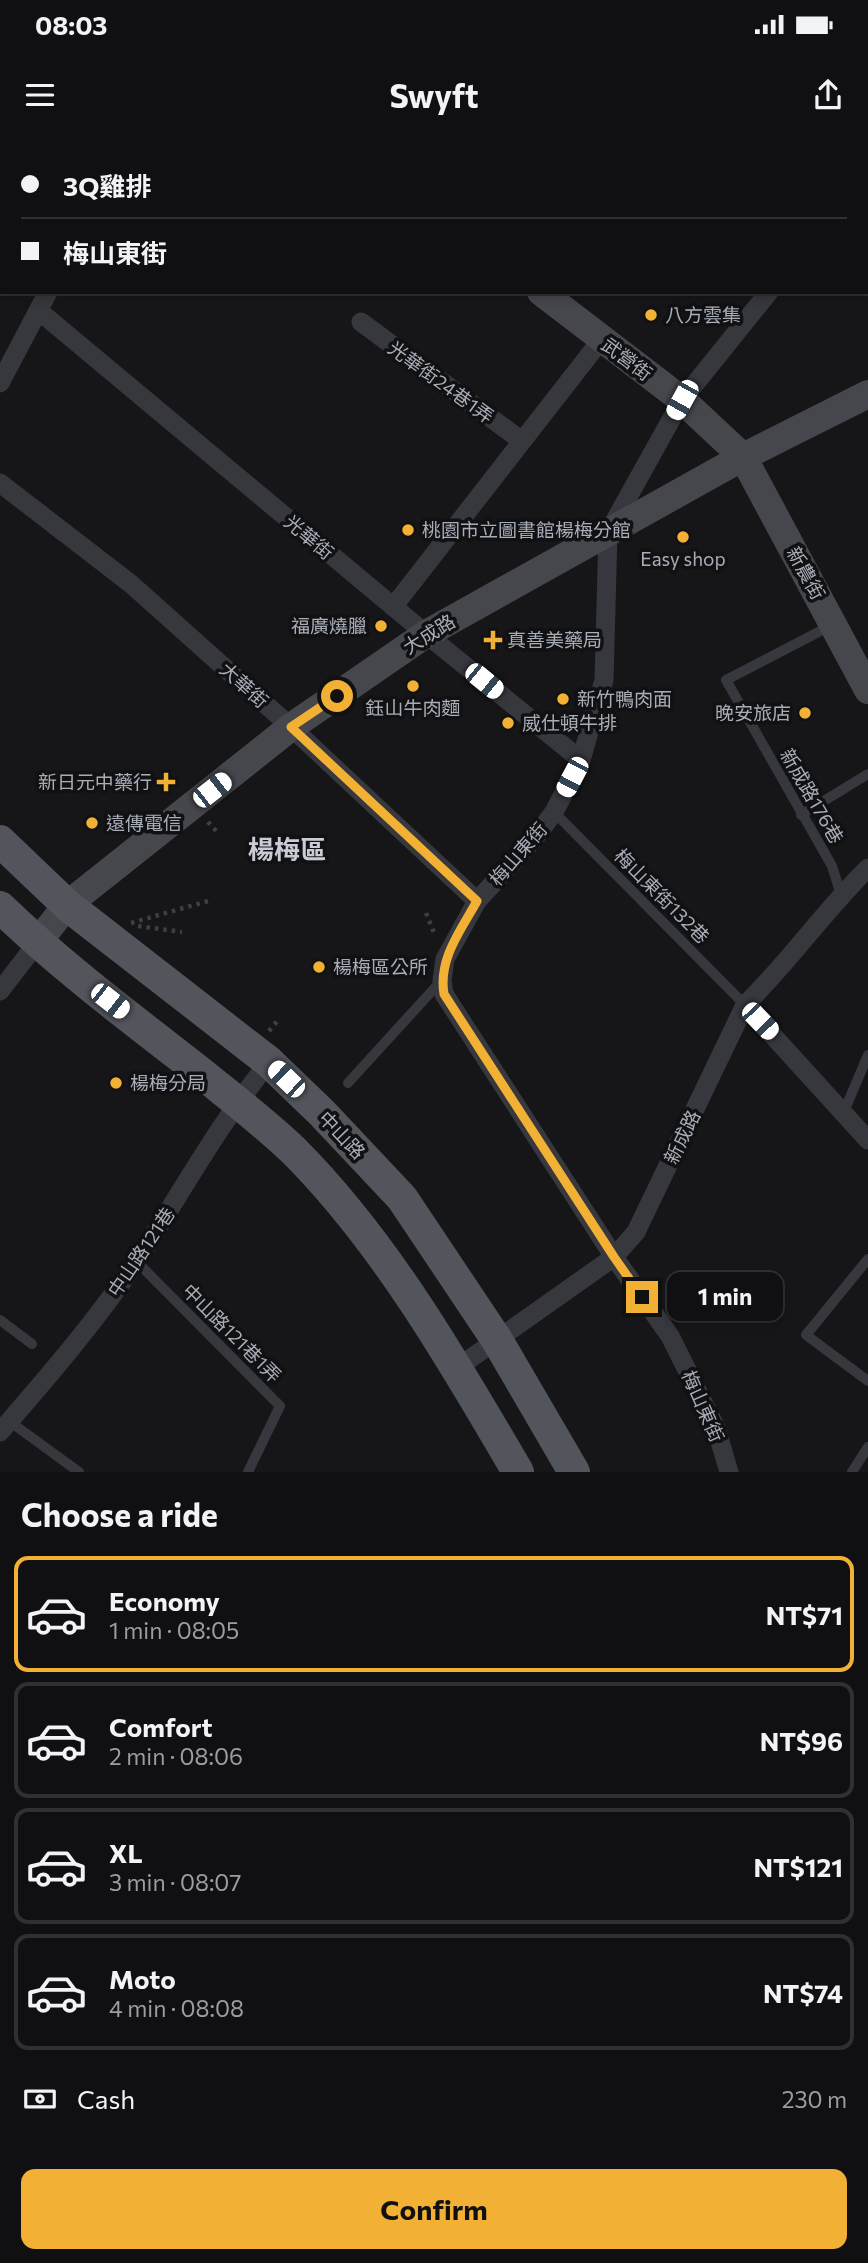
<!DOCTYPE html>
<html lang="en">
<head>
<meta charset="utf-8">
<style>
	body { margin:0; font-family:Commissioner,"Noto Sans TC",sans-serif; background:#19191b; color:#f1f3f6; height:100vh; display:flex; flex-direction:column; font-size:26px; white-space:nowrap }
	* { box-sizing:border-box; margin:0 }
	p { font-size:23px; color:#9c9d9f }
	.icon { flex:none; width:38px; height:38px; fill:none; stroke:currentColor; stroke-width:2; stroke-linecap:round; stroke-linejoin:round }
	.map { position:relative; height:1332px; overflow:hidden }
	.panel { display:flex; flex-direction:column; background:#101012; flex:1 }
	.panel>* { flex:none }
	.guide { position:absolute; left:0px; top:0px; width:868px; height:154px; box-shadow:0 4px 10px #0003,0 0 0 2px #303032; display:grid; align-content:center; height:154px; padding:0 21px; background:#101012 }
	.end { position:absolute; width:32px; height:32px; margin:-16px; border:9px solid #f2b134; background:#111; box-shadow:0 0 0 4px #111 }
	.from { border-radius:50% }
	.bubble { position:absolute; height:49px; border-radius:14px; background:#101012; box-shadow:0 4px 10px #0003,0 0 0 2px #303032; font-size:23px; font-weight:700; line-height:49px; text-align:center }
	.car { position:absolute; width:21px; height:42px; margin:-21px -10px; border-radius:9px; box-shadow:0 0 5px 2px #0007; background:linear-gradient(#fff 24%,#345 0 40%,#fff 0 76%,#345 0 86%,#fff 0) }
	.guide b { display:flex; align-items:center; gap:24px; height:66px; font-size:26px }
	.guide b+b { border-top:2px solid #303032 }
	.guide i { width:18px; height:18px; background:#f1f3f6 }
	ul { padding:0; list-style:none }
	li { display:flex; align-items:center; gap:21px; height:116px; margin:0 14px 10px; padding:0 7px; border:4px solid #303032; border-radius:14px }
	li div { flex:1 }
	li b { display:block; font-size:26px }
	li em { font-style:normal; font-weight:700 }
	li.on { border-color:#f2b134 }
	li>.icon { width:63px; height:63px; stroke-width:1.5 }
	h2 { padding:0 21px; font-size:32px; line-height:84px }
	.pay { display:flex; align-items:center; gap:18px; height:77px; padding:0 21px; font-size:26px }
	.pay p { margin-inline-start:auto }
	.action { display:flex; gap:14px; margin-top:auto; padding:14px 21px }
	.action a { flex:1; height:80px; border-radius:14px; background:#f2b134; color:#111; font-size:28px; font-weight:700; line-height:80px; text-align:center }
	.status { display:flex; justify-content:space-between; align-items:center; height:49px; padding:0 35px; background:#101012; direction:ltr }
	.status svg { height:19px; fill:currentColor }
	header { display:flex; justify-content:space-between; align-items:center; height:91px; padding:0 21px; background:#101012; font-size:32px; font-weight:700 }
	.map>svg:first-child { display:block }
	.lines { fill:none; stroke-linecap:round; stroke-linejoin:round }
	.path { stroke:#3d3f44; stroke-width:4.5; stroke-dasharray:3.5 5; stroke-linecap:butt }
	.lane { stroke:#37383d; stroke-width:10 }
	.street { stroke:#37383d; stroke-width:19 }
	.secondary { stroke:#45474d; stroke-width:28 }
	.primary { stroke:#53555c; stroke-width:32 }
	.route { stroke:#f2b134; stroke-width:9 }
	.poi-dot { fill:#f2b134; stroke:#111113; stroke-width:2.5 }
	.labels { text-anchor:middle; stroke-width:7; stroke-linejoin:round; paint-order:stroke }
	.poi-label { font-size:19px; fill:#a8adb8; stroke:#111113; text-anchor:start }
	.street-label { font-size:19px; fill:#a8adb8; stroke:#111113 }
	.district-label { font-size:26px; font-weight:bold; fill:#c9ccd4; stroke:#111113 }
</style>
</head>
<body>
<div class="status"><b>08:03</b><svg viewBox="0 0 49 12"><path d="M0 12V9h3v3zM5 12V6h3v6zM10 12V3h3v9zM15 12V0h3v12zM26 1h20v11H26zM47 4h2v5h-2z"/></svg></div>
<header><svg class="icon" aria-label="menu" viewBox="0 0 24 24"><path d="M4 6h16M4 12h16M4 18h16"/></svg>Swyft<svg class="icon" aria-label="share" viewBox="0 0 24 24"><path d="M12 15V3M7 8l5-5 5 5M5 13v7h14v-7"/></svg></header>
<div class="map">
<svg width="868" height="1332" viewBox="0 0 868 1332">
	<rect width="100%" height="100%" fill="#161618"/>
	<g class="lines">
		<!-- path -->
		<path class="path" d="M208 682 217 692
			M426 773 435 795
			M131 783 208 761
			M138 786 182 792
			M269 891 279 879"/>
		<!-- lane -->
		<path class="lane" d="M681 0 684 2
			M832 485 726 540 832 726 841 755
			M554 672 745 865
			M801 675 868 634
			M348 943 441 841
			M843 974 868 915
			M868 1119 806 1195 868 1241
			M136 1121 280 1266 248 1332
			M0 1180 32 1204
			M9 1281 79 1332
			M852 1332 868 1307"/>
		<!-- street -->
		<path class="street" d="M52 0 56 2
			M125 2 126 0
			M598 2 601 0
			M866 33 868 31
			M39 171 426 494 581 620
			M361 182 522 301
			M0 243 48 152
			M0 343 131 444 291 587 477 761
			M393 467 601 200
			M0 851 37 803
			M745 865 868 1000
			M457 1228 614 1117 636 1092 745 865C789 822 824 771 868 728
			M0 1292C47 1238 96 1181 136 1122 180 1055 218 985 269 922
			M729 1332 716 1288 670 1196 614 1117 444 854 442 840 445 819 477 761 534 699 554 672 581 620 604 540 608 393 682 260 769 152"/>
		<!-- secondary -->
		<path class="secondary" d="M358 0 360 2
			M541 152 682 260 743 317 868 550
			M37 803 67 765 291 587 426 494 743 317 868 254"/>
		<!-- primary -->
		<path class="primary" d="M0 701 67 765 269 922 322 973 402 1058 497 1200 574 1332
			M0 767C62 827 132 879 200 932 232 958 265 983 294 1011 384 1101 454 1222 518 1332"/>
	</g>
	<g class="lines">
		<!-- route -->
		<path class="route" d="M337 556 291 587 477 761C461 790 438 819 444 854L614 1117 642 1157"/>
	</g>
	<!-- markers -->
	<g class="poi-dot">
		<circle cx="651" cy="175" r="7"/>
		<circle cx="408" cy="390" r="7"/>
		<circle cx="683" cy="397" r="7"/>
		<circle cx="381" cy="486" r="7"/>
		<path d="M489.5 489.5h7v7h7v7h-7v7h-7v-7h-7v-7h7z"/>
		<circle cx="413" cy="546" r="7"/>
		<circle cx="563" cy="559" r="7"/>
		<circle cx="805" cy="573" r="7"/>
		<circle cx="508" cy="583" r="7"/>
		<path d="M162.5 631.5h7v7h7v7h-7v7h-7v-7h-7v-7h7z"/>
		<circle cx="92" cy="683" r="7"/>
		<circle cx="319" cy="827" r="7"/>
		<circle cx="116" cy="943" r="7"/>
	</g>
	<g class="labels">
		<!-- poi labels -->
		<g class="poi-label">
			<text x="665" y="182">八方雲集</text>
			<text x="422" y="397">桃園市立圖書館楊梅分館</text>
			<text x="683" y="426" text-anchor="middle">Easy shop</text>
			<text x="367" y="493" text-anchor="end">福廣燒臘</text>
			<text x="507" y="507">真善美藥局</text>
			<text x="577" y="566">新竹鴨肉面</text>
			<text x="413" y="575" text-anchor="middle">鈺山牛肉麵</text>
			<text x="791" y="580" text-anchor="end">晚安旅店</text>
			<text x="522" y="590">威仕頓牛排</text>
			<text x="152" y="649" text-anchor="end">新日元中藥行</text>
			<text x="106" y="690">遠傳電信</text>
			<text x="333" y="834">楊梅區公所</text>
			<text x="130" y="950">楊梅分局</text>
		</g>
		<!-- street labels -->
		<g class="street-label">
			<text transform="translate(627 219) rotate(37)" y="7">武營街</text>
			<text transform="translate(441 242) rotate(36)" y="7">光華街24巷1弄</text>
			<text transform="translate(309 397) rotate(40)" y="7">光華街</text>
			<text transform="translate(806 433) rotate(61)" y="7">新農街</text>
			<text transform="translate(429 494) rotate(-32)" y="7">大成路</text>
			<text transform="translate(244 545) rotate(42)" y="7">大華街</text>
			<text transform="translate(812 656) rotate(60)" y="7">新成路176巷</text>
			<text transform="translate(518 714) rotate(-49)" y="7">梅山東街</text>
			<text transform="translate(662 756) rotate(45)" y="7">梅山東街132巷</text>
			<text transform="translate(342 995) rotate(46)" y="7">中山路</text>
			<text transform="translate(682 997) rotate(-64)" y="7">新成路</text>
			<text transform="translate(141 1112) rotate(-56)" y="7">中山路121巷</text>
			<text transform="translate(232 1193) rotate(45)" y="7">中山路121巷1弄</text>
			<text transform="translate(703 1266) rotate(66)" y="7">梅山東街</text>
		</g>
		<!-- district labels -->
		<g class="district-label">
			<text x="287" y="719">楊梅區</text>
		</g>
	</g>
</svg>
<i class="end from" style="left:337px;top:556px"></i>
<i class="end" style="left:642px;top:1157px"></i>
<div class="bubble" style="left:667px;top:1132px;width:116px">1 min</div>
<i class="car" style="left:682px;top:260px;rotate:209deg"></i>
<i class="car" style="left:484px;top:541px;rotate:129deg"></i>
<i class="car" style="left:572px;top:637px;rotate:208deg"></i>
<i class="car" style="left:212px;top:650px;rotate:52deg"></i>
<i class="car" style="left:110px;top:861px;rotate:128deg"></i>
<i class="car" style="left:760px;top:881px;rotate:136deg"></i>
<i class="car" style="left:286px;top:939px;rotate:314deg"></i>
<div class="guide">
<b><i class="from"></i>3Q雞排</b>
<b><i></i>梅山東街</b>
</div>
</div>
<section class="panel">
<h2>Choose a ride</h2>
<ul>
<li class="on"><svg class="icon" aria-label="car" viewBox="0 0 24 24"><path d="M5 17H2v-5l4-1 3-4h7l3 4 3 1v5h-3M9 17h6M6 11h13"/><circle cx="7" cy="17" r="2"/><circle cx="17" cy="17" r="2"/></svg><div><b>Economy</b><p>1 min · 08:05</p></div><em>NT$71</em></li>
<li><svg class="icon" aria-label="car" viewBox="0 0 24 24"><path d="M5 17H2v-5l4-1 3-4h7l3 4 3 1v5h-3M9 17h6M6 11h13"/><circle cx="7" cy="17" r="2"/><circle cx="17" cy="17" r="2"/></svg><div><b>Comfort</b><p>2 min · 08:06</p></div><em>NT$96</em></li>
<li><svg class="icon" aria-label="car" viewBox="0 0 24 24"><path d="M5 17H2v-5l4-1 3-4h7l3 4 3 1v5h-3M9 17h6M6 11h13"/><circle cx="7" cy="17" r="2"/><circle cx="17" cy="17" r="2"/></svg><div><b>XL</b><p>3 min · 08:07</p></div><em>NT$121</em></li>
<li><svg class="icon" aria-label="car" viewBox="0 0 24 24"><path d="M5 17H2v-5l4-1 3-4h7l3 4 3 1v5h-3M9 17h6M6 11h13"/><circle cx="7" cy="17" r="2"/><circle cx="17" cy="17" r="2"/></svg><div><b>Moto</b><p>4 min · 08:08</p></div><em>NT$74</em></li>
</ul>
<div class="pay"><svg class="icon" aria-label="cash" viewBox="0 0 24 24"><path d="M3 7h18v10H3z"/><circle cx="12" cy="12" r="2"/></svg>Cash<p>230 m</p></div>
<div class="action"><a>Confirm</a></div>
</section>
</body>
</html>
